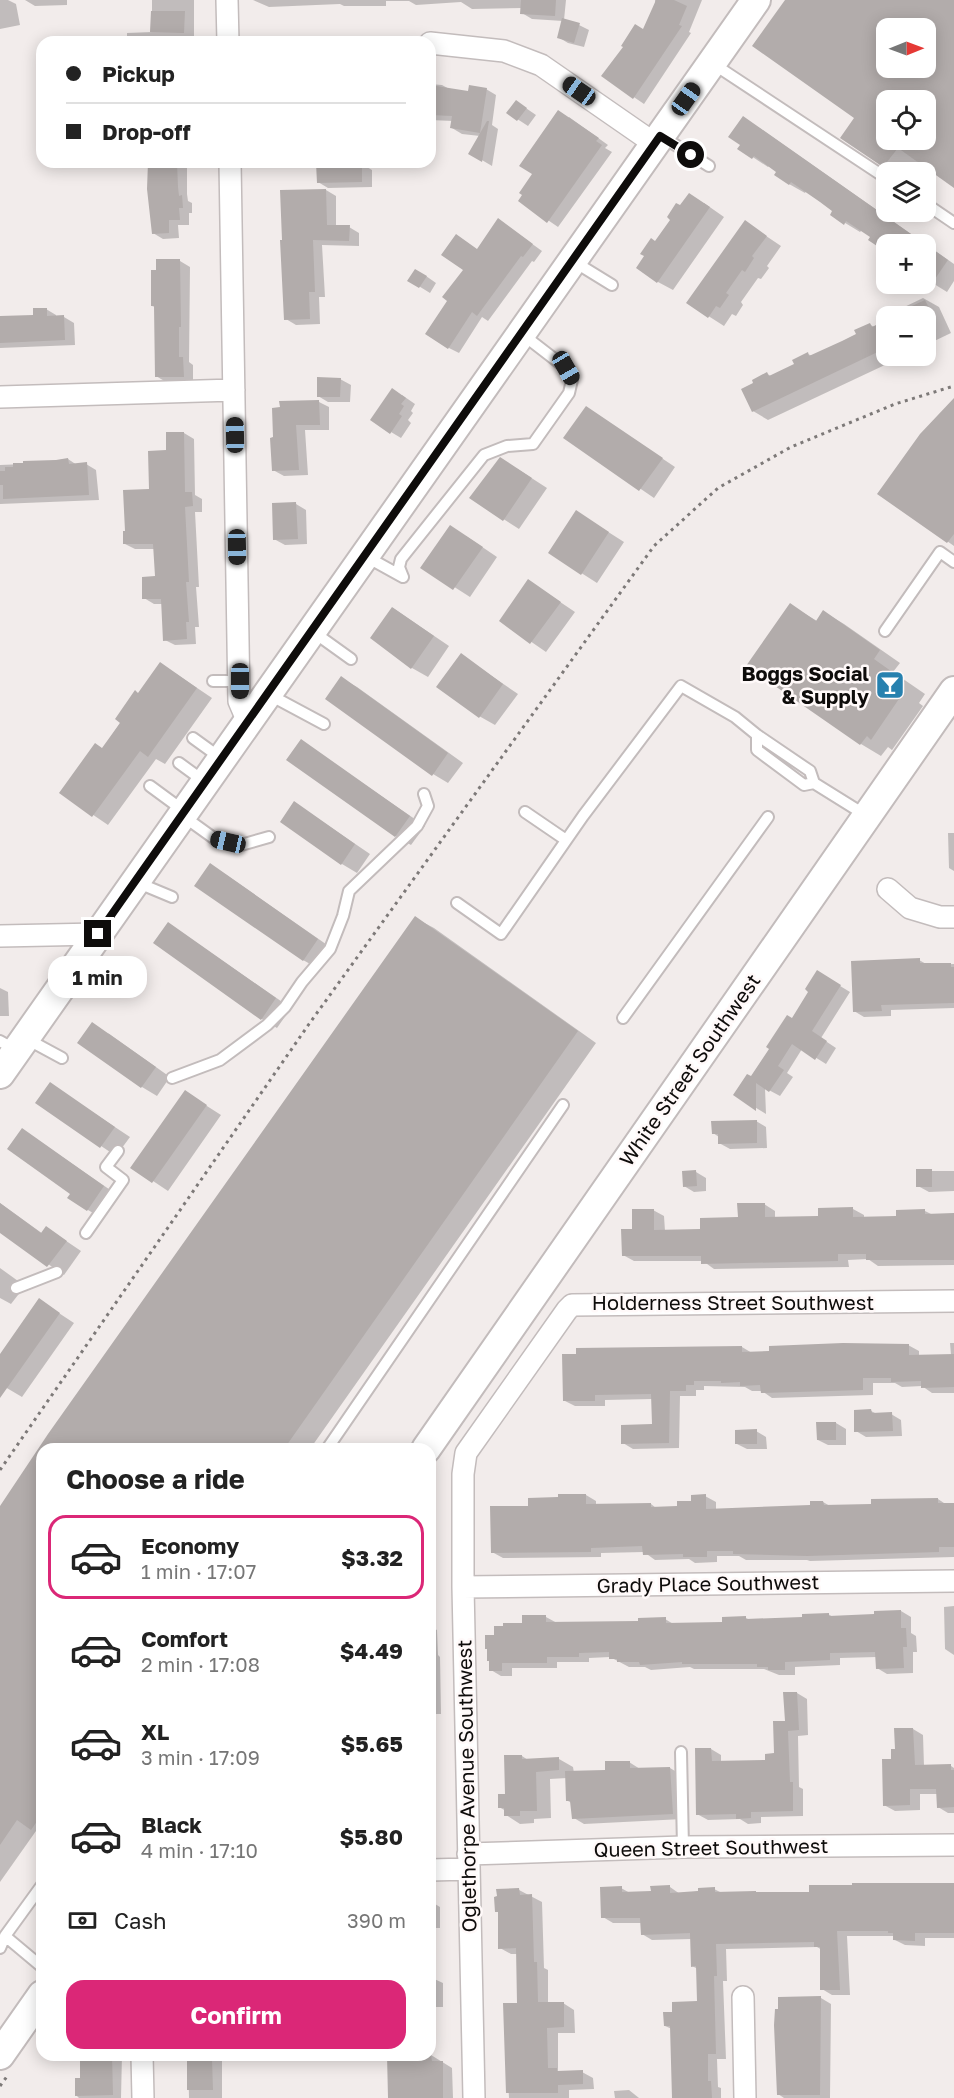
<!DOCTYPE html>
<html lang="en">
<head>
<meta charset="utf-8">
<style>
	body { margin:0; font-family:"Golos Text",sans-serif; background:#f2f2f2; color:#222; height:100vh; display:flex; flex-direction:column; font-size:22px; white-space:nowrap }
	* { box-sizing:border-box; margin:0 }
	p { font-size:20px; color:#767676 }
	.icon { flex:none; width:33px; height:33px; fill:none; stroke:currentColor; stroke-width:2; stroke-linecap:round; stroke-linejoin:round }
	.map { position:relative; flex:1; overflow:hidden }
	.side { position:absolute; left:36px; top:1443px; width:400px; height:618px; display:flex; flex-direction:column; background:#fff; border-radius:18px; box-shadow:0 3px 15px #0003 }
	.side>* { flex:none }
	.banner { position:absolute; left:36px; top:36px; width:400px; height:132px; border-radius:18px; box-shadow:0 3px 15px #0003; display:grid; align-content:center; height:132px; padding:0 30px; background:#fff }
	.needle { width:39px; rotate:89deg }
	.fabs { position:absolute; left:876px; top:18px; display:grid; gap:12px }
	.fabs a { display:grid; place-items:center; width:60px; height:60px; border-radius:12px; background:#fff; box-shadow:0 3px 15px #0003; font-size:30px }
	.end { position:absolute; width:27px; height:27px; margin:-14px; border:8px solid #0e0c0b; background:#fff; box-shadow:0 0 0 3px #fff }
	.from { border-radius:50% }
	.bubble { position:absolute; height:42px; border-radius:18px; background:#fff; box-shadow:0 3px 15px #0003; font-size:20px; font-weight:700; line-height:42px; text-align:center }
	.car { position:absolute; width:18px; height:36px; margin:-18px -9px; border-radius:8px; box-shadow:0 0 4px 2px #0007; background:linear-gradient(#222 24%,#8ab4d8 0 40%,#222 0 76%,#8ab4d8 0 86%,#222 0) }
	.banner b { display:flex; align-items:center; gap:21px; height:57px; font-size:22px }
	.banner b+b { border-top:2px solid #e0e0e0 }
	.banner i { width:15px; height:15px; background:#222 }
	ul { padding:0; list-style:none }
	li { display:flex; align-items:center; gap:18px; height:84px; margin:0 12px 9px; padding:0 18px; border:3px solid transparent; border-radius:18px }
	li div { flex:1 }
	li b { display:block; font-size:22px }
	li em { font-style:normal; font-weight:700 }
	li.on { border-color:#db2777 }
	li>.icon { width:54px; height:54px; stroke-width:1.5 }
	h2 { padding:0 30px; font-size:27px; line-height:72px }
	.pay { display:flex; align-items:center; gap:15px; height:66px; padding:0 30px; font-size:22px }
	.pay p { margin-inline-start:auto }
	.button { display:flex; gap:12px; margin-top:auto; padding:12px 30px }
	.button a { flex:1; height:69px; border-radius:18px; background:#db2777; color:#fff; font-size:24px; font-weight:700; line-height:69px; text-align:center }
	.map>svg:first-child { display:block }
	.shadow { fill:#0003; fill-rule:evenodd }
	.building { fill:#b2acab; fill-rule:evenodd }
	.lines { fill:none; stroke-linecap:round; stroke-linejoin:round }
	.lane-casing { stroke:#c3bcbc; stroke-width:14 }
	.street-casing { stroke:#c3bcbc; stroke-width:24 }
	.secondary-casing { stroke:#c3bcbc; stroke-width:32 }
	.path { stroke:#7d7978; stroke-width:3; stroke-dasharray:3 4.5; stroke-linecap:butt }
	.lane { stroke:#fff; stroke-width:10 }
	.street { stroke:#fff; stroke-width:21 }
	.secondary { stroke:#fff; stroke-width:28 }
	.route { stroke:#0e0c0b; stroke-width:8 }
	.labels { text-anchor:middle; stroke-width:5; stroke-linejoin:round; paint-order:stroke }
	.poi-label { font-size:20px; font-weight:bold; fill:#0e0c0b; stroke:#fff9f9; text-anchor:end }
	.street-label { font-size:20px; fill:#0e0c0b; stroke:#fff9f9 }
</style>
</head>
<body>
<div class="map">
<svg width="954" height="2098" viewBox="0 0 954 2098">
	<rect width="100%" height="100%" fill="#f2eceb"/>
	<!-- shadow -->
	<path class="shadow" d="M0 0H8L16 4 20 25 0 29Z
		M25 0H67V5L35 6Z
		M152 0H194V38H190V42H127V33L152 32Z
		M253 0H566L564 20 579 25 589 30 584 47 568 43 558 37 563 21 532 19 522 13V8L472 9 461 2 416 5 409 1H386V6H344L340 4 269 7Z
		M655 0H702L689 32 691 33 644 104 603 76 625 46 644 31 655 5Z
		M787 0H954V186L918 161 908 172H896L884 166ZM886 28H926V68H886ZM886 100H926V140H886Z
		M430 84 442 85 451 90 469 93 486 89 496 95 492 125 498 129 492 166 470 153 480 136 462 134 452 128 453 121 430 120Z
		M517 102 536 115 528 126 508 113Z
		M569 117 608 145 605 148 612 152 558 227 520 201Z
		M758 127 954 264V281L947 292 926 279V244H886V250L870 239 872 237 862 230 860 232 832 215 834 211 806 191 805 193 789 184 778 171 770 165 768 167 739 148Z
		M149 162H189L187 164V194L188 201 192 203V213H189V225H178L179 238 163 239 153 233Z
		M362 164 372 170V187L328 188 318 182Z
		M326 190 336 196V227H349L359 233V246L322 245 325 297H319L320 324 296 325 286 319Z
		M704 203 724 217 673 290 658 282 646 256 681 207Z
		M499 220 542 251 534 262 532 261 488 321 482 317 459 353 449 348V300L478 250Z
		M745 222 781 246 767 266 769 268 761 279 758 278 741 302 743 305 736 316 732 314 724 326 688 303Z
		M180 261 190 267 189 362 193 365V382H166L156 376 155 307 152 306Z
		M426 276 436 283 430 293 409 280Z
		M923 298 939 307 951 333 926 345V316H897L896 311Z
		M46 309 56 315V317H64L74 323 75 345 0 348V317H35Z
		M886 322V356H904L768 420 753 411 767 374 771 376 796 365 808 354 812 356 857 335 869 324 874 327Z
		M340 379 351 385 350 402H328L318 396Z
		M402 395 415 404 411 411 413 413 408 420 411 423 401 438 391 432Z
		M319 402 329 407V430H305L308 475 284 476 273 470 272 439Z
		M587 408 675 467 654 498 565 437Z
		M954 408V546L879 493Z
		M184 433 194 439 195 495 202 499V512H195L199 587H196L199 627H195L196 644 175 645 165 640 162 604H154L144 598 156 578 155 549H135L125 544 168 452Z
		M68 459 77 465 86 464 96 470 99 500 0 504V465L25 464Z
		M516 468 547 488 519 529 471 498Z
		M296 504 306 510 307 544 285 545 274 539Z
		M591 521 624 542 597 583 550 553Z
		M466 536 497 557 470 597 423 567Z
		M529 581 575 612 546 652 501 621Z
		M790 605 817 621 824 612 844 624 900 663 893 672 925 694 919 703 923 706 892 750 888 747 881 756 861 744 748 666Z
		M393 608 449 646 428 677 412 668 372 638Z
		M461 655 518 694 495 725 479 716Z
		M175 673 212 698 165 764 156 759 108 825 61 793 103 749 139 694Z
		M341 678 357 687 463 763 448 783 433 774 327 698Z
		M301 741 425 826 411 845 395 836Z
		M295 803 370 854 357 873 342 864Z
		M948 833H954V871L949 868Z
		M225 874 333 949 319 969 303 960Z
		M415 918 434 928 596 1043 310 1449H42V1834L36 1831 0 1882V1509Z
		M169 924 291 1008 277 1028 262 1019Z
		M919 960 928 965 954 964V1008L891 1010V1016L864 1017 854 1011Z
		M827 978 850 992 821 1038 836 1048 826 1064 802 1049 787 1073 793 1077 780 1096 765 1088 766 1114 735 1095 752 1078 793 1020Z
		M0 988 8 992 9 1016H0Z
		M108 1033 170 1077 157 1096 142 1087Z
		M50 1084 130 1137 116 1156 37 1103Z
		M185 1092 221 1115 168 1191 132 1167Z
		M756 1121 766 1127 767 1148 730 1149 719 1143V1137L713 1133Z
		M23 1130 119 1196 103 1219 88 1210 72 1193Z
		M918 1171H954V1191L929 1192 918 1186Z
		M696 1172 706 1178V1191L694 1192 684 1186Z
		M0 1203 43 1234 47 1228 81 1251 64 1275 0 1231Z
		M764 1204 775 1211V1218H819L853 1209 864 1215V1218L897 1217 925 1211 933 1215H954V1265L878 1266 868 1259 848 1260 849 1267 714 1269 703 1261H634L623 1255 633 1230 653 1210 664 1216 665 1231 702 1230 739 1218Z
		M0 1268 25 1286 11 1304 0 1298Z
		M39 1300 74 1323 22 1397 0 1384V1356Z
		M950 1343H954V1393H932L922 1386 902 1387 895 1383H873V1395L772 1398 762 1391H752L745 1387 704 1386V1390H696V1396H680L679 1448 633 1449 623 1443 653 1426V1399L605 1400V1406H575L565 1401 742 1347 752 1353 908 1345 919 1351V1356L951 1355Z
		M871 1411 877 1414H891L901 1420 902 1436 866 1437 856 1431Z
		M836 1423 846 1429V1445H828L818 1440Z
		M756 1431 766 1437 767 1449H747L737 1444Z
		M586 1495 596 1501V1505L651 1504 656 1508H679L705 1496 716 1502V1510L811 1506 823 1502 830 1506 873 1505 938 1499 947 1505 954 1504V1557L810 1561 807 1560H746L739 1556H717V1562L695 1563 689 1559 655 1560 644 1552 601 1553V1557L503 1558 492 1552 529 1507Z
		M430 1587 435 1589V1601H431V1627L437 1630 438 1655 440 1657 441 1714H433V1728H430Z
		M954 1606V1655L945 1649 944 1607Z
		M901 1611 911 1617V1633L916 1636 917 1652H913V1673L887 1674 877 1668V1657L840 1658V1665L795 1667V1675H779L764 1669H694L690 1667 651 1670 645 1667H629L610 1657 589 1658V1662H557V1668H512V1676H501L491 1670 495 1637 546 1617 557 1623H640L665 1619 675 1625 724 1623 746 1618 750 1620 803 1619 828 1614 833 1617 876 1616Z
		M797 1693 807 1699 808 1735 798 1736 799 1787 803 1789V1816L761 1817V1823L748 1824 740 1819 708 1820 697 1814 711 1749 721 1755V1763L766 1761 775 1755Z
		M913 1729 923 1735 924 1766H951L954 1768V1813H948L938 1807V1794H920V1810L895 1811 884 1805 896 1750Z
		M522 1756 528 1760 559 1759 573 1767 574 1773 607 1771 629 1762 640 1769 670 1768 680 1774 683 1819 584 1824 574 1818 572 1803 568 1801 567 1778 550 1779 551 1818 534 1819V1823L520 1824 506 1815V1811L499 1807Z
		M954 1884V1938H925V1946L905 1945 895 1940V1936H847L850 1995H832L822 1989V1950L817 1947 726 1949 727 1981H723L726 2059H717L718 2087 721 2088V2098H674L672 2029 665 2026 674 2014 698 2003V1969L692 1966V1939L652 1940 642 1934V1923H613L603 1917 621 1888 630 1893H652L670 1887 680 1894 714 1889 722 1893 810 1894Z
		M519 1890 542 1902 544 1968 548 1970V2004L563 2003 574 2010 575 2033H558V2071L582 2072 593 2078 594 2089 569 2090V2098H509L504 2005 519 2004 518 1954H511L500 1948Z
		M430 1901 440 1907V1928H430Z
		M430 1977 443 1983V2007H430Z
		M779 1998H821L831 2004 830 2098H784L778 2094Z
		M81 2055H122L121 2098H79L76 2095 82 2080Z
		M182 2055H228H222V2098H189L188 2056Z
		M431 2055 452 2068 453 2098H397Z
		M629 2090 639 2098H615L614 2091Z"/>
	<!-- building -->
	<path class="building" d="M521 0H556L555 16 520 14Z
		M656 0H674L687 6 679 25 682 26 633 99 601 76 623 47 621 46 635 24 643 29Z
		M785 0H954V188L898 148 883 167 840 138 854 118 752 46ZM886 28H926V68H886ZM886 100H926V140H886Z
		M151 11H185L184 33 150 32Z
		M562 18 580 23 574 43 557 38Z
		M430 85 468 91 469 85 487 88 480 133 450 128 452 116 430 115Z
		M516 100 527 108 517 121 506 113Z
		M558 110 599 138 596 141 602 145 547 223 518 201 522 195 519 193 532 174 519 166Z
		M743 116 948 260 926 292V244H886V252L868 240 870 237 846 221 844 225 830 215 832 211 820 202 791 182 789 185 774 175 776 172 754 156 752 159 737 149 740 145 728 137Z
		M487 121H489L482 162 468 154Z
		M148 162H177L178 187 179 196 182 195 183 208H179L180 220H169V233L152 234 147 189Z
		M362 162V182L317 183 316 163Z
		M326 189 327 225H350L349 241 313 240 315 292H309L310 319 284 320 280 240H282L280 190Z
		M689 193 710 207 657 283 636 268 644 256 640 254 651 238 655 241 670 220 667 217 676 203 680 205Z
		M498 218 533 244 523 257 521 256 477 316 472 312 448 349 425 334 447 301 442 297 463 270 441 255 456 234 477 249Z
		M745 220 767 236 752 256 754 258 745 272 742 270 726 293 729 295 720 308 716 306 708 318 686 303Z
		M156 259H180L181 327H179V357H183L184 377H155L154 306H151V270H156Z
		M415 269 427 276 419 288 407 281Z
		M925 300 933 316H890Z
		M33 308H47V316L64 315 65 340 0 343V316L33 315Z
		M886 320V348L752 412 741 389 753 383 752 380 767 372 769 376 794 364 792 360 808 352 809 356 842 341 856 334 854 330 870 323 872 327Z
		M317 377 341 378 340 397H317Z
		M392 388 406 398 401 404 404 406 399 414 402 416 390 434 370 420Z
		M954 398V534L947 543 877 494 920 434Z
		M319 400 320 425H296L299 470 272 471 270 438 273 437 272 408 280 407 279 401Z
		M586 406 663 458 639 491 563 438Z
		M166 432H184L185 492H192L193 506 185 507 189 582H186L189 622H186L187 639 163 641 161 599H142V577L155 576 153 544H123V531H125L123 490 149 489 148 451 166 450Z
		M500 457 532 478 503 521 469 498Z
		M68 458 69 464 87 462 89 495 3 499V485H0V471H5V467H13V463H23V461L56 460Z
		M296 502 298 539 273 540 272 503Z
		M576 510 609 532 581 575 548 553Z
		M450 525 483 547 453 590 420 568Z
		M528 579 561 602 530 644 499 621Z
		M790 603 816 621 823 610 880 650 874 659 905 681 899 690 903 693 871 740 867 736 860 745 746 666Z
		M392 607 434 636 411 669 370 638Z
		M461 653 503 684 479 718 436 687Z
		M160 662 197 688 148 757 140 751 92 817 59 793 95 743 102 748 120 723 115 719 135 690 138 693Z
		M341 676 448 753 432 776 325 699Z
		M301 739 410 816 395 837 286 760Z
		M294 801 355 844 341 865 280 822Z
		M210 863 318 939 303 961 194 886Z
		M415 916 578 1031 284 1449H42V1814L31 1830 17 1820 0 1845V1506L48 1434Z
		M168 922 276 998 261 1020 153 943Z
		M920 958V963H951V967H954V1003L881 1005 882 1011 853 1012 851 961Z
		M817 970 841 985 812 1031 827 1041 815 1060 792 1044 778 1066 784 1070 769 1092 756 1083V1111L733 1095 747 1074 751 1076 769 1049 766 1047 787 1015 792 1018 808 992 805 989Z
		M92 1022 156 1067 141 1088 77 1043Z
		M50 1082 115 1127 100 1148 35 1103Z
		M185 1090 207 1105 152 1183 130 1168Z
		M757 1120V1143L718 1144V1134H712L711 1121Z
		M22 1128 104 1186 87 1211 67 1198 70 1194 7 1149Z
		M916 1169H932V1187H916Z
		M696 1170 697 1186 683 1187 682 1171Z
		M0 1203 41 1233 46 1226 67 1241 47 1267 0 1233Z
		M737 1203H765V1217L818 1216V1208L853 1207V1217L896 1216V1210L925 1209V1214L954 1213V1260H866V1254H838V1261L701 1264V1256H622L621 1229H632V1209H654V1230L700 1229V1218L738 1217Z
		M39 1298 60 1313 0 1398V1354Z
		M843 1343 909 1344V1355L954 1354V1387L921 1388V1381L891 1382V1378H863V1390L761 1393 760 1385 740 1386V1382L721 1383V1381H694V1385H686V1391H670L669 1443 621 1444V1425L652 1424 651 1394 595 1395V1401H563L562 1354H576V1348L742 1346V1352L769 1351V1346Z
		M871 1409 872 1413 892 1412 893 1431 854 1432V1410Z
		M816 1422H836V1440H817Z
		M757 1429V1444H735V1430Z
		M558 1494H586V1504L651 1503V1507L677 1506V1501H691V1495L706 1494V1509L810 1505V1501H823L824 1505 871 1504V1499L938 1498V1503H954V1547H939V1552L807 1556 733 1554V1551H707V1557H683V1554L643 1555 642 1546 591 1548V1552L491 1553 490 1506H528V1498L558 1497Z
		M901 1610V1628H906L907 1647H903L904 1668 876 1669 875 1652 830 1653V1660L785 1662V1670H768V1667H757V1664H682V1662L640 1665 639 1662H617V1659H609V1652L579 1653V1657H547V1663H502V1671H489V1661H487V1649H485V1635H494V1626H503V1623H522V1615H546V1622L638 1621V1618L666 1617V1623L722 1622V1617L746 1616V1619L802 1617V1614L829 1613V1616L874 1614V1611Z
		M783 1692H797L799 1730 788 1731 790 1782H793V1811L751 1812V1818L736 1819V1814L696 1815 695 1748H711L712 1761 765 1760V1754L774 1753 773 1721H785Z
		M894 1728H913L915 1765 951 1764V1770H954V1807L937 1808 936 1789H910V1805L883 1806 882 1759H891V1749H895Z
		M504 1755H522V1759L559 1757V1770L536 1772 537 1811H520V1816H504V1808H498V1794H505Z
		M605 1761H630V1768L670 1767 673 1814 572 1819 570 1801H566L565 1771 605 1770Z
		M852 1883H954V1933H915V1941L893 1940V1933H888V1931H837L840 1990H820V1947H814V1942L716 1944 717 1976H714L716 2054H708V2081H711L712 2098H672L670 2026H664L663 2012H672V2002L697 2001 696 1966 691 1967 690 1933 641 1935 640 1918H601L600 1887 622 1886V1892L651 1891 650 1886 670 1885V1893L698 1891V1888L715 1887V1892L756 1891V1892H809V1885H852Z
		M519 1888 520 1895 532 1894 534 1962H537L538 2002H564V2027L547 2028 548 2068H557V2071L583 2070V2084L558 2085V2093H506L503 2003H517L516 1948 498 1949V1912H495L494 1897 497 1896 496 1889Z
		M821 1996 820 2095H777L774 2025 775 2009H778V1997Z
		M80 2055H112L113 2095 75 2096V2078H80Z
		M387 2055H431L432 2061H443V2098H388Z
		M187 2059H212L213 2090H187Z"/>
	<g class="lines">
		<!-- lane casing -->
		<g class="lane-casing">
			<path id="lane" d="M712 63 886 178
				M661 136 709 166
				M926 204 954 223
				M573 261 612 285
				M365 556 403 577
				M403 577 399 567 401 559 484 455 507 446 533 444 569 393 572 380 566 368 522 334
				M312 631 351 659
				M885 631 940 552 954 562
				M213 681H240
				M268 694 324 724
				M757 735V750L804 785 814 783
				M193 738 222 759
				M179 763 205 782
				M150 786 184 811
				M525 812 566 840
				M183 816 215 839 241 845 269 837
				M136 882 172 897
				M457 903 501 934 583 816 681 686 735 717 757 735 810 771 814 783 867 816
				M623 1018 768 817
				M25 1038 62 1058
				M0 1041 16 1050
				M172 1078 220 1060 267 1025 285 1007 302 982 330 949 343 916 349 891 417 826 428 806 424 794
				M86 1233 123 1180 106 1167 118 1151
				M16 1288 57 1272
				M327 1449 563 1105
				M681 1752 683 1847
				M5 1936 42 1967
				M0 1948 5 1936 42 1885"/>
		</g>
		<!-- street casing -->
		<g class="street-casing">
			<path id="street" d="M227 0 228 42
				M430 43 504 51 541 65 655 144
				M230 162 239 701 248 722
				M0 397 234 390
				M888 889 910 908 940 917H954
				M0 936 98 934
				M463 1587 954 1581
				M468 1854 683 1847 954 1845
				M430 1870 469 1869
				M743 1997 745 2098
				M142 2055 143 2098
				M474 2098 463 1587V1474L466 1453 567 1310 572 1305 954 1301"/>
		</g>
		<!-- secondary casing -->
		<g class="secondary-casing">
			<path id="secondary" d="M0 1074 756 0
				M426 1449 954 691
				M0 2055 42 1995"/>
		</g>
		<!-- path -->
		<path class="path" d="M0 1470 309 1024 654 546 718 488 791 447 895 404 954 386
			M0 2086 8 2075"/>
		<!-- lane -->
		<use href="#lane" class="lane"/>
		<!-- street -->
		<use href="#street" class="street"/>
		<!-- secondary -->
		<use href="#secondary" class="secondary"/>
	</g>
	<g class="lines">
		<!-- route -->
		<path class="route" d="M98 934 660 136 691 155"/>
	</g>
	<!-- icons -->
	<defs>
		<g id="bar-square" transform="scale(1.5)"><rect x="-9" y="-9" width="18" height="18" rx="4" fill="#2781af" stroke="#fff9f9"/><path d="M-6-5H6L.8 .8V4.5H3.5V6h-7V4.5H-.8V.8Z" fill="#fff"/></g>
	</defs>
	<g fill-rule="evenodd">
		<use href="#bar-square" x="890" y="685"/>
	</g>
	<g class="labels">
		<!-- poi labels -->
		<g class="poi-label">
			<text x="869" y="681">Boggs Social<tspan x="869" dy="23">&amp; Supply</tspan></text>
		</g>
		<!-- street labels -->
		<g class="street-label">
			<text transform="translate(690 1070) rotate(-55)" y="7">White Street Southwest</text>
			<text x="733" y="1310">Holderness Street Southwest</text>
			<text transform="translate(708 1584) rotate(-1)" y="7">Grady Place Southwest</text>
			<text transform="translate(467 1786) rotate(-91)" y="7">Oglethorpe Avenue Southwest</text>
			<text transform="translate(711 1848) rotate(-1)" y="7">Queen Street Southwest</text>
		</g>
	</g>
</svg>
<div class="fabs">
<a><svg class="needle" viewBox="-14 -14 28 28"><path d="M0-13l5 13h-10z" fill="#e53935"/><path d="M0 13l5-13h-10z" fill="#767676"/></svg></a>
<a><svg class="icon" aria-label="locate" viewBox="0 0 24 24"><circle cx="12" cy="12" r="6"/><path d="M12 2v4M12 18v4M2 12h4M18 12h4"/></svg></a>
<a><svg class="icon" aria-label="layers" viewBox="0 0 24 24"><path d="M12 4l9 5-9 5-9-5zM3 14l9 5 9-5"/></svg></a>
<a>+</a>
<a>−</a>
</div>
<i class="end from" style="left:691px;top:155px"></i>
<i class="end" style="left:98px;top:934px"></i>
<div class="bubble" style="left:48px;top:956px;width:99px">1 min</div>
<i class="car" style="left:579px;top:91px;rotate:305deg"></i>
<i class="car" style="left:686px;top:99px;rotate:35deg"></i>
<i class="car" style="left:566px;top:368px;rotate:150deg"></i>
<i class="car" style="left:235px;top:435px;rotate:359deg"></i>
<i class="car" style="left:237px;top:547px;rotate:179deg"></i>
<i class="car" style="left:240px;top:681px;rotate:180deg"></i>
<i class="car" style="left:228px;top:842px;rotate:283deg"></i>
<div class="banner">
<b><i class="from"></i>Pickup</b>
<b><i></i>Drop-off</b>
</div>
<section class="side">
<h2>Choose a ride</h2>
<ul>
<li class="on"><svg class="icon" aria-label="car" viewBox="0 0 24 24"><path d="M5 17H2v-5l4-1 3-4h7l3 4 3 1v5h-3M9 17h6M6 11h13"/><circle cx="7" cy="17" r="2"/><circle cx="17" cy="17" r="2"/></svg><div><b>Economy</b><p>1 min · 17:07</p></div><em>$3.32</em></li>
<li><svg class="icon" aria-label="car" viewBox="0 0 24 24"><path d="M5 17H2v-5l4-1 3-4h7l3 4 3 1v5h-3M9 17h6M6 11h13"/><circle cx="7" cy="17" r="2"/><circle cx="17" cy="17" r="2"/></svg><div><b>Comfort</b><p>2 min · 17:08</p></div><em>$4.49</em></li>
<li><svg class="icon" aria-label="car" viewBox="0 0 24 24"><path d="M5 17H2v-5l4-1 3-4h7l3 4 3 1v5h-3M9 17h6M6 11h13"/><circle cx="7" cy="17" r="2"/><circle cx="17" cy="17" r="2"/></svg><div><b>XL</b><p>3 min · 17:09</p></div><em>$5.65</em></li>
<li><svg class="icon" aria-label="car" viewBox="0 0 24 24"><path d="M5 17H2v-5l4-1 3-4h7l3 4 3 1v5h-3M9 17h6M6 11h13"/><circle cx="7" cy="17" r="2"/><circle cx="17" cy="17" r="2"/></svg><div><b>Black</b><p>4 min · 17:10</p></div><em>$5.80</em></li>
</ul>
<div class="pay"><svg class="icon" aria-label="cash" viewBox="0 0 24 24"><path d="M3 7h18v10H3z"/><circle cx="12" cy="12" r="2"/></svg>Cash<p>390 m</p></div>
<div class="button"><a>Confirm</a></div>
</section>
</div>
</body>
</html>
